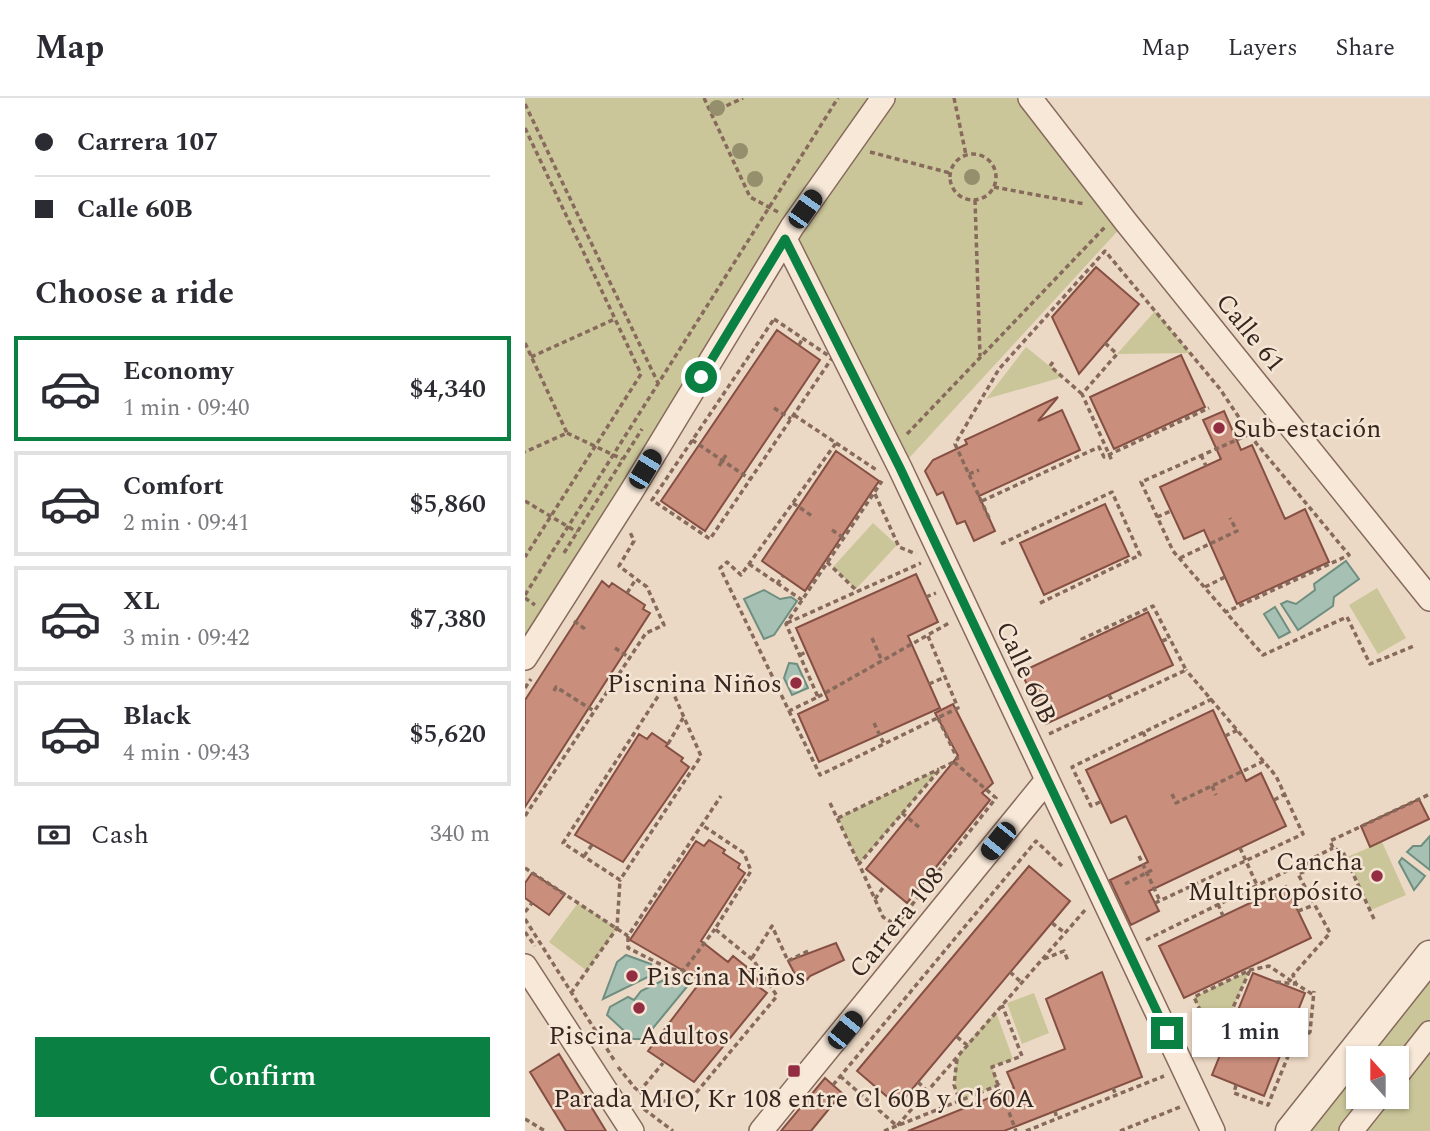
<!DOCTYPE html>
<html lang="en">
<head>
<meta charset="utf-8">
<style>
	body { margin:0; font-family:Spectral,serif; background:#f2f2f3; color:#2b2b33; height:100vh; display:flex; flex-direction:column; font-size:26px; white-space:nowrap }
	* { box-sizing:border-box; margin:0 }
	p { font-size:23px; color:#7c7c81 }
	.icon { flex:none; width:38px; height:38px; fill:none; stroke:currentColor; stroke-width:2; stroke-linecap:round; stroke-linejoin:round }
	.map { position:relative; flex:1; overflow:hidden }
	.details { display:flex; flex-direction:column; background:#fff; width:525px }
	.details>* { flex:none }
	.hud { display:grid; align-content:center; height:154px; padding:0 35px; background:#fff }
	.needle { width:46px; rotate:339deg }
	.controls { position:absolute; left:821px; top:948px; display:grid; gap:14px }
	.controls a { display:grid; place-items:center; width:63px; height:63px; border-radius:0px; background:#fff; box-shadow:0 2px 5px #0004; font-size:35px }
	.end { position:absolute; width:32px; height:32px; margin:-16px; border:9px solid #0b8043; background:#fff; box-shadow:0 0 0 4px #fff }
	.from { border-radius:50% }
	.bubble { position:absolute; height:49px; border-radius:0px; background:#fff; box-shadow:0 2px 5px #0004; font-size:23px; font-weight:600; line-height:49px; text-align:center }
	.car { position:absolute; width:21px; height:42px; margin:-21px -10px; border-radius:9px; box-shadow:0 0 5px 2px #0007; background:linear-gradient(#222 24%,#8ab4d8 0 40%,#222 0 76%,#8ab4d8 0 86%,#222 0) }
	.hud b { display:flex; align-items:center; gap:24px; height:66px; font-size:26px }
	.hud b+b { border-top:2px solid #e1e1e2 }
	.hud i { width:18px; height:18px; background:#2b2b33 }
	ul { padding:0; list-style:none }
	li { display:flex; align-items:center; gap:21px; height:105px; margin:0 14px 10px; padding:0 21px; border:4px solid #e1e1e2; border-radius:0px }
	li div { flex:1 }
	li b { display:block; font-size:26px }
	li em { font-style:normal; font-weight:600 }
	li.selected { border-color:#0b8043 }
	li>.icon { width:63px; height:63px; stroke-width:1.5 }
	h2 { padding:0 35px; font-size:32px; line-height:84px }
	.pay { display:flex; align-items:center; gap:18px; height:77px; padding:0 35px; font-size:26px }
	.pay p { margin-inline-start:auto }
	.action { display:flex; gap:14px; margin-top:auto; padding:14px 35px }
	.action a { flex:1; height:80px; border-radius:0px; background:#0b8043; color:#fff; font-size:28px; font-weight:600; line-height:80px; text-align:center }
	header { display:flex; align-items:center; gap:42px; box-sizing:border-box; height:98px; padding:0 35px; background:#fff; border-bottom:2px solid #e1e1e2 }
	header strong { font-size:33px }
	nav { display:flex; gap:38px; margin-inline-start:auto; font-size:24px }
	main { display:flex; flex:1; min-height:0 }
	.map>svg:first-child { display:block }
	.green { fill:#cac699; fill-rule:evenodd }
	.water { fill:#a6c0b4; stroke:#6e8e80; stroke-width:2 }
	.building { fill:#c98e7c; stroke:#855043; stroke-width:2 }
	.lines { fill:none; stroke-linecap:round; stroke-linejoin:round }
	.minor-casing { stroke:#876a5c; stroke-width:26 }
	.tertiary-casing { stroke:#876a5c; stroke-width:33 }
	.path { stroke:#876a5c; stroke-width:3.5; stroke-dasharray:5 3.5; stroke-linecap:butt }
	.minor { stroke:#f7e8d8; stroke-width:23 }
	.tertiary { stroke:#f7e8d8; stroke-width:30 }
	.tree { fill:#968f6e }
	.route { stroke:#0b8043; stroke-width:9 }
	.poi-dot { fill:#932e42; stroke:#f4e5d4; stroke-width:2.5 }
	.labels { text-anchor:middle; stroke-width:5; stroke-linejoin:round; paint-order:stroke }
	.street-label { font-size:26px; fill:#37261f; stroke:#f4e5d4 }
	.poi-label { font-size:26px; fill:#37261f; stroke:#f4e5d4; text-anchor:start }
</style>
</head>
<body>
<header>
<strong>Map</strong>
<nav><a>Map</a><a>Layers</a><a>Share</a></nav>
</header>
<main>
<section class="details">
<div class="hud">
<b><i class="from"></i>Carrera 107</b>
<b><i></i>Calle 60B</b>
</div>
<h2>Choose a ride</h2>
<ul>
<li class="selected"><svg class="icon" aria-label="car" viewBox="0 0 24 24"><path d="M5 17H2v-5l4-1 3-4h7l3 4 3 1v5h-3M9 17h6M6 11h13"/><circle cx="7" cy="17" r="2"/><circle cx="17" cy="17" r="2"/></svg><div><b>Economy</b><p>1 min · 09:40</p></div><em>$4,340</em></li>
<li><svg class="icon" aria-label="car" viewBox="0 0 24 24"><path d="M5 17H2v-5l4-1 3-4h7l3 4 3 1v5h-3M9 17h6M6 11h13"/><circle cx="7" cy="17" r="2"/><circle cx="17" cy="17" r="2"/></svg><div><b>Comfort</b><p>2 min · 09:41</p></div><em>$5,860</em></li>
<li><svg class="icon" aria-label="car" viewBox="0 0 24 24"><path d="M5 17H2v-5l4-1 3-4h7l3 4 3 1v5h-3M9 17h6M6 11h13"/><circle cx="7" cy="17" r="2"/><circle cx="17" cy="17" r="2"/></svg><div><b>XL</b><p>3 min · 09:42</p></div><em>$7,380</em></li>
<li><svg class="icon" aria-label="car" viewBox="0 0 24 24"><path d="M5 17H2v-5l4-1 3-4h7l3 4 3 1v5h-3M9 17h6M6 11h13"/><circle cx="7" cy="17" r="2"/><circle cx="17" cy="17" r="2"/></svg><div><b>Black</b><p>4 min · 09:43</p></div><em>$5,620</em></li>
</ul>
<div class="pay"><svg class="icon" aria-label="cash" viewBox="0 0 24 24"><path d="M3 7h18v10H3z"/><circle cx="12" cy="12" r="2"/></svg>Cash<p>340 m</p></div>
<div class="action"><a>Confirm</a></div>
</section>
<div class="map">
<svg width="905" height="1033" viewBox="0 0 905 1033">
	<rect width="100%" height="100%" fill="#ecd9c5"/>
	<!-- green -->
	<path class="green" d="M0 0H505L601 124 375 370 260 141 0 560Z
		M630 213 665 255 592 256Z
		M501 249 538 279 461 301Z
		M348 425 372 447 331 491 308 469Z
		M852 490 881 540 853 556 824 507Z
		M416 670 334 766 313 720Z
		M857 744 881 797 846 812 822 759Z
		M53 805 92 830 62 873 24 844Z
		M905 858V1033H766ZM833 961H872V999H833Z
		M725 872 691 947 669 899Z
		M509 895 524 935 497 946 482 905Z
		M471 914 488 961 467 969 474 987 435 1003C418 960 445 944 471 914Z"/>
	<!-- water -->
	<path class="water" d="M821 463 834 481 809 499 808 508 773 532 756 506 762 503 771 506 790 492 789 486Z
		M239 492 255 501 266 499 272 503 249 537 239 541 219 501Z
		M750 509 765 534 754 540 739 516Z
		M264 565 272 566 283 590 267 597 259 580Z
		M905 738V772L882 754 888 748H896Z
		M877 760 900 778 889 792 874 764Z
		M101 857 126 866 129 876 78 901 92 864Z
		M153 875H160L165 885 119 941H108L82 917 85 909 103 899 109 902 116 893Z"/>
	<!-- building -->
	<path class="building" d="M571 169 614 206 554 276 527 219Z
		M252 232 295 262 180 433 136 403Z
		M656 257 680 309 589 351 565 299Z
		M533 299 513 323 537 312 555 352 454 398 470 433 449 443 440 423 432 426 418 394 412 397 400 373 408 362 442 346 440 342Z
		M699 313 716 352 727 347 760 421 780 411 804 464 712 506 679 432 659 441 635 389 696 361 678 322Z
		M311 353 354 383 280 493 237 463Z
		M580 406 604 458 519 497 495 445Z
		M391 476 413 524 383 538 415 610 294 664 273 616 303 602 271 530Z
		M77 483 84 489 87 485 120 507 118 511 125 515 0 709V602Z
		M623 514 648 567 521 626 496 574Z
		M428 606 468 685 457 695 465 702 382 805 341 771 433 658 410 615Z
		M688 612 721 683 736 675 761 728 624 793 634 813 606 827 585 782 623 764 601 718 586 725 561 672Z
		M127 635 143 646 141 648 158 660 156 663 164 669 98 764 50 737 114 636 122 641Z
		M894 701 904 721 845 749 836 728Z
		M184 742 200 752 198 755 215 766 213 770 220 775 176 843 203 864 208 858 223 870 226 876 237 885 234 889 242 895 169 984 123 953 176 883 105 842 171 743 179 748Z
		M504 768 545 803 373 1008 332 973Z
		M7 775 40 796 24 817 0 800V785Z
		M761 788 786 840 659 900 634 848Z
		M311 845 319 862 285 878 280 884 270 876 263 863Z
		M577 874 617 979 479 1033H383L489 990 482 974 540 951 521 901Z
		M728 875 780 895 739 998 687 977Z
		M34 956 81 1033H41L5 974Z
		M300 980 317 995 286 1033H256Z"/>
	<g class="lines">
		<!-- minor casing -->
		<g class="minor-casing">
			<path id="minor" d="M505 0 601 124 905 501
				M260 141 375 370 688 1033
				M0 560 106 394 267 129 358 0
				M0 868 107 1033
				M872 977 905 935
				M236 1033 522 682
				M826 1033 853 999"/>
		</g>
		<!-- tertiary casing -->
		<g class="tertiary-casing">
			<path id="tertiary" d="M766 1033 905 858"/>
		</g>
		<!-- path -->
		<path class="path" d="M179 0 225 99 253 114
			M429 0 441 57
			M0 6 133 285
			M186 15 218 0
			M0 30 116 276 0 459
			M345 54 425 75
			M425 79a23 23 0 1 1 46 0a23 23 0 1 1-46 0Z
			M469 89 560 106
			M450 102 455 258
			M249 221 307 260 185 441 127 402Z
			M0 245 42 335 0 354
			M580 245 592 256 557 296 587 363
			M274 247 278 240
			M6 259 90 221
			M528 264 525 268 557 296
			M249 310 266 321
			M269 317 311 345 216 477 202 464 195 470 264 613 293 599 261 526 357 383
			M42 335 97 361
			M382 336 580 129
			M725 336 616 384 648 453 738 557 822 519 845 566 889 548
			M167 342 225 381
			M311 345 353 373
			M676 357 681 368
			M194 368 201 357
			M444 376 454 372
			M350 396 374 449 391 456
			M0 403 52 434
			M457 403 574 349 579 359 684 310
			M268 405 287 418
			M632 419 646 413
			M464 420 430 346 474 271 580 153 695 291 731 345 824 457 701 514
			M307 432 319 440
			M476 446 587 394 615 457 513 506
			M39 455 117 331
			M655 460 712 433 705 420
			M302 464 332 493
			M224 466 277 502
			M252 486 258 478
			M680 489 700 479
			M102 495 111 481
			M0 497 313 0
			M401 499 411 495
			M0 500 10 507
			M49 523 60 531
			M262 525 396 465
			M347 540 357 563
			M637 543 645 540
			M90 550 105 560
			M275 557 281 554
			M143 583 176 658 95 782 38 745Z
			M404 586 420 579
			M0 590 6 581
			M29 593 31 589 69 613
			M584 597 589 606
			M293 599 424 525
			M264 613 295 677 433 610 403 538
			M413 620 433 662
			M349 625 359 646
			M618 634 622 643
			M524 636 661 572 628 508 557 541 559 545
			M700 638 713 632
			M143 646 158 620
			M429 664 471 700 371 827 358 819 334 766 416 670Z
			M687 688 691 697
			M647 696 651 705 739 663
			M749 702 760 696
			M575 704 566 708 547 669 687 601
			M305 705 334 766
			M377 715 395 730
			M0 718 121 535 139 527 122 489 94 468 109 443 105 434
			M313 720 414 671
			M715 750 732 787
			M59 758 67 747
			M614 758 635 803
			M782 763 808 750
			M0 770 103 838 196 698
			M600 786 627 772
			M350 801 360 787
			M630 805 778 736 751 678 661 572
			M693 806 698 818
			M773 813 789 807
			M0 814 7 805
			M0 821 89 962
			M849 821 818 754 808 750 805 743 905 696
			M527 825 540 835
			M0 834 10 848
			M103 839V850L145 871 159 872 190 831
			M621 842 782 763 786 771 773 776 805 835 768 877 771 886 744 868 725 872 669 899 691 947 725 872 724 869
			M227 860 247 828 263 863 283 853
			M519 861 539 853 543 863
			M485 874 497 885
			M751 884 771 886 787 896
			M46 895 92 830 95 782
			M432 939 442 947
			M759 949 766 951
			M432 961 429 987 435 1003
			M93 969 110 990 122 1000 140 1003 170 996 252 898 229 863 190 831 226 773 219 755 177 727
			M315 978 372 1028 561 811
			M393 984 402 993
			M308 987 511 743 539 770
			M473 987 467 969 497 958 477 907
			M711 987 709 995 743 1007 766 951 785 934 789 893
			M588 990 591 997
			M114 994 138 965
			M119 1011 148 1033
			M530 1013 532 1021
			M0 1021 20 1033
			M359 1033 474 987 491 1033
			M501 1033 639 978
			M595 1033 655 1009"/>
		<!-- minor -->
		<use href="#minor" class="minor"/>
		<!-- tertiary -->
		<use href="#tertiary" class="tertiary"/>
	</g>
	<!-- trees -->
	<g class="tree">
		<circle cx="192" cy="10" r="8"/>
		<circle cx="215" cy="53" r="8"/>
		<circle cx="447" cy="79" r="8"/>
		<circle cx="230" cy="81" r="8"/>
	</g>
	<g class="lines">
		<!-- route -->
		<path class="route" d="M176 279 260 141 375 370 642 935"/>
	</g>
	<!-- markers -->
	<g class="poi-dot">
		<circle cx="694" cy="330" r="7"/>
		<circle cx="271" cy="585" r="7"/>
		<circle cx="852" cy="778" r="7"/>
		<circle cx="107" cy="878" r="7"/>
		<circle cx="114" cy="910" r="7"/>
		<rect x="262" y="966" width="14" height="14" rx="3.5"/>
	</g>
	<g class="labels">
		<!-- street labels -->
		<g class="street-label">
			<text transform="translate(726 234) rotate(51)" y="9">Calle 61</text>
			<text transform="translate(502 574) rotate(65)" y="9">Calle 60B</text>
			<text transform="translate(371 824) rotate(-51)" y="9">Carrera 108</text>
		</g>
		<!-- poi labels -->
		<g class="poi-label">
			<text x="708" y="339">Sub-estación</text>
			<text x="257" y="594" text-anchor="end">Piscnina Niños</text>
			<text x="838" y="772" text-anchor="end">Cancha<tspan x="838" dy="30">Multipropósito</tspan></text>
			<text x="121" y="887">Piscina Niños</text>
			<text x="114" y="946" text-anchor="middle">Piscina Adultos</text>
			<text x="269" y="1009" text-anchor="middle">Parada MIO, Kr 108 entre Cl 60B y Cl 60A</text>
		</g>
	</g>
</svg>
<div class="controls">
<a><svg class="needle" viewBox="-14 -14 28 28"><path d="M0-13l5 13h-10z" fill="#e53935"/><path d="M0 13l5-13h-10z" fill="#7c7c81"/></svg></a>
</div>
<i class="end from" style="left:176px;top:279px"></i>
<i class="end" style="left:642px;top:935px"></i>
<div class="bubble" style="left:667px;top:910px;width:116px">1 min</div>
<i class="car" style="left:280px;top:111px;rotate:35deg"></i>
<i class="car" style="left:120px;top:371px;rotate:31deg"></i>
<i class="car" style="left:473px;top:743px;rotate:219deg"></i>
<i class="car" style="left:320px;top:932px;rotate:39deg"></i>
</div>
</main>
</body>
</html>
